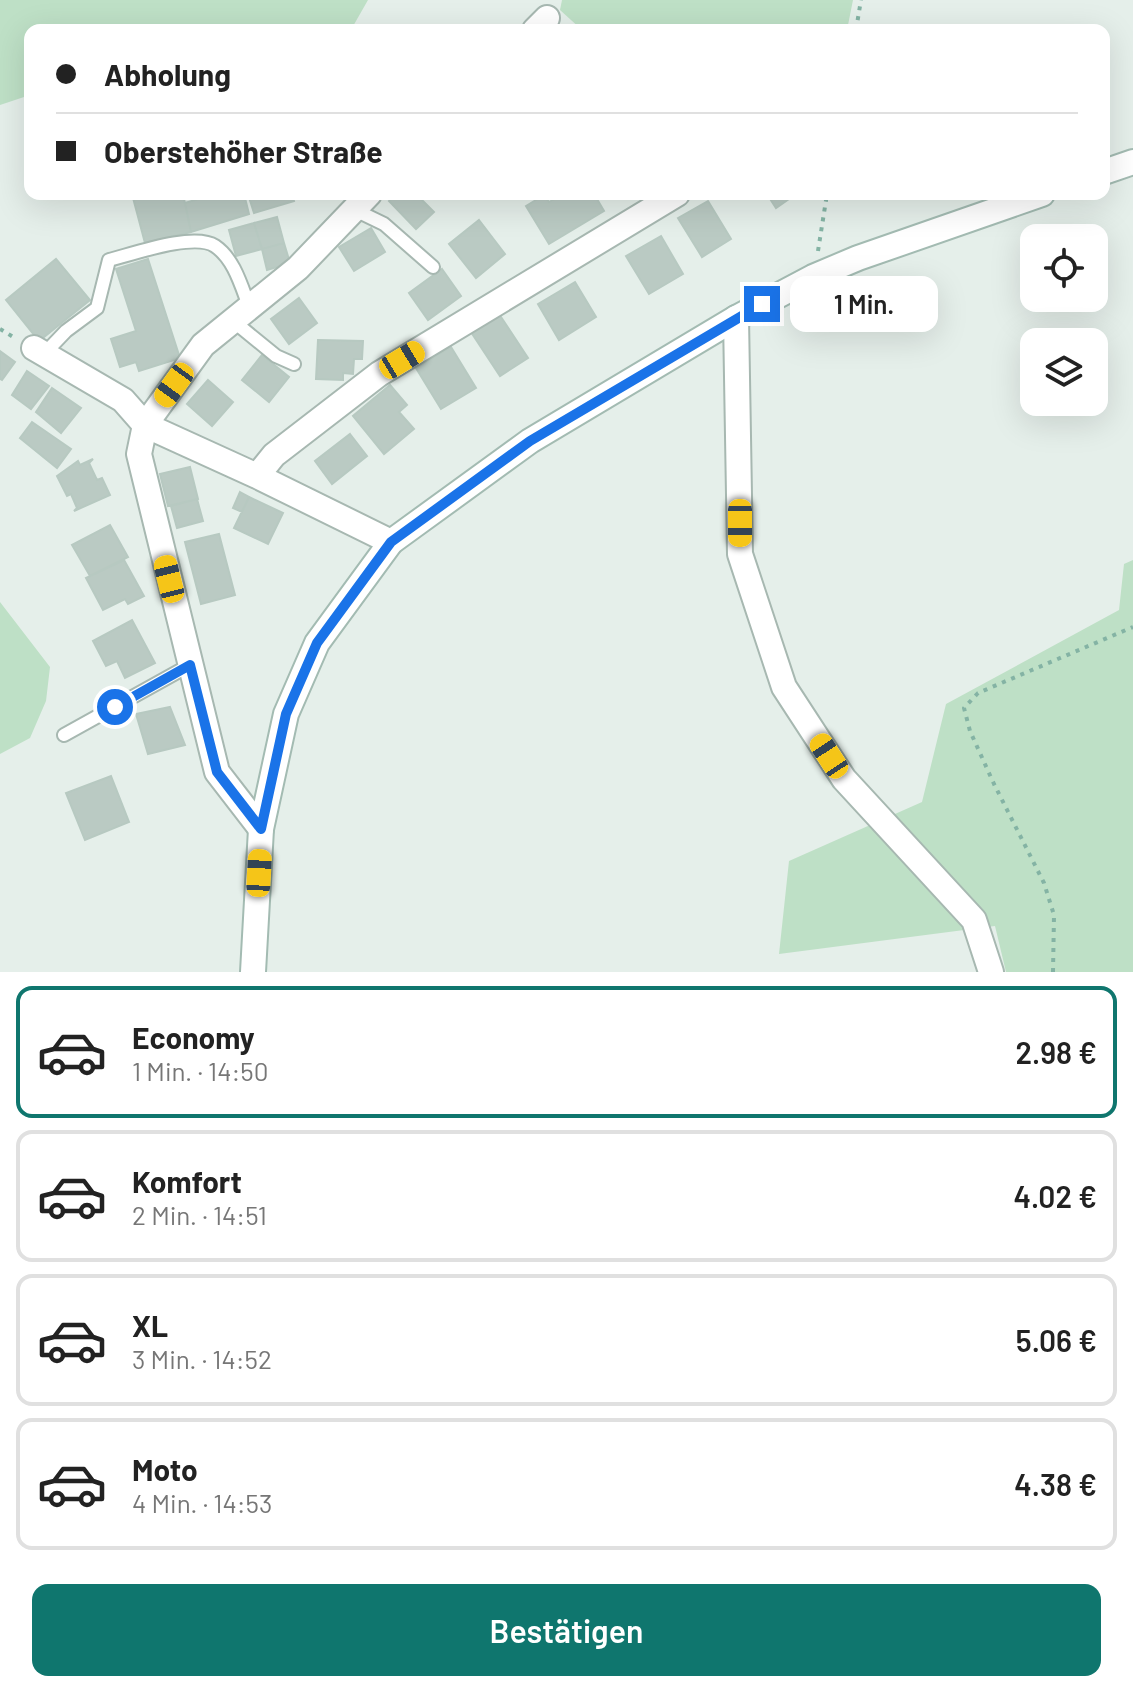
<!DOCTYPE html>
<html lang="de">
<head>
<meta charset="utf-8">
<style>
	body { margin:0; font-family:Barlow,sans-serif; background:#f6f6f6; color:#222; height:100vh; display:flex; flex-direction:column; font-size:30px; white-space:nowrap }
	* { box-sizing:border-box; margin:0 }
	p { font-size:26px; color:#767676 }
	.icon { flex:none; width:44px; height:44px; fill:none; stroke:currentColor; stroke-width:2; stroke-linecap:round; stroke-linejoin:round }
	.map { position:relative; height:972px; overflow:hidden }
	.drawer { display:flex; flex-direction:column; background:#fff; flex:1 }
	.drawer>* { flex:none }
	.top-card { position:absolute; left:24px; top:24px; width:1086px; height:176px; border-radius:16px; box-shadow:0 8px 32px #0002; display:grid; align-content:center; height:176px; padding:0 32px; background:#fff }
	.tools { position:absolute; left:1020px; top:224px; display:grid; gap:16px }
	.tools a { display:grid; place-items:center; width:88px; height:88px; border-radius:16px; background:#fff; box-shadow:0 8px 32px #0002; font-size:40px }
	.end { position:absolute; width:36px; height:36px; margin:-18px; border:10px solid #1a73e8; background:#fff; box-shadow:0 0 0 4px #fff }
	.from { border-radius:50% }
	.bubble { position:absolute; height:56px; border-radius:16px; background:#fff; box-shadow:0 8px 32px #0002; font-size:26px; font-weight:600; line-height:56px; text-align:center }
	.car { position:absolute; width:24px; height:48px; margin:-24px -12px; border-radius:10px; box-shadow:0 0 6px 2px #0007; background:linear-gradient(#f5c518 24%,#345 0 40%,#f5c518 0 76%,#345 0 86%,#f5c518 0) }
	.top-card b { display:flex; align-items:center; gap:28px; height:76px; font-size:30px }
	.top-card b+b { border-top:2px solid #e0e0e0 }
	.top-card i { width:20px; height:20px; background:#222 }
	ul { padding:14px 0 0; list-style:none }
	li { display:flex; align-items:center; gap:24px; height:132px; margin:0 16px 12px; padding:0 16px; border:4px solid #e0e0e0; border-radius:16px }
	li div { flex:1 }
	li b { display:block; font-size:30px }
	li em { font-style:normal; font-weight:600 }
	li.current { border-color:#0f766e }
	li>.icon { width:72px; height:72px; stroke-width:1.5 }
	.action { display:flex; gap:16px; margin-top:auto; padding:16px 32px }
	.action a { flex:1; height:92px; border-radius:16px; background:#0f766e; color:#fff; font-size:32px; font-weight:600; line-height:92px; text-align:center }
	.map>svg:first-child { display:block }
	.green { fill:#bee0c6 }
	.building { fill:#bacac3; stroke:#b7c9c1; stroke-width:2 }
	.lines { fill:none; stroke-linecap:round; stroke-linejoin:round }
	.lane-casing { stroke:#a7b8b1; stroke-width:16 }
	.street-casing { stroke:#a7b8b1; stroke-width:28 }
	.secondary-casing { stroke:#a3bbb2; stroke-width:28 }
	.path { stroke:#84b3a4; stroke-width:4; stroke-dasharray:4 6; stroke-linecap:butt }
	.lane { stroke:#fff; stroke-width:12 }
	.street { stroke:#fff; stroke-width:24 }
	.secondary { stroke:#fff; stroke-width:24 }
	.route { stroke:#1a73e8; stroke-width:10 }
</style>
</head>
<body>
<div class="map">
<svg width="1133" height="972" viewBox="0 0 1133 972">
	<rect width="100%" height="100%" fill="#e5efea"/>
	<!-- green -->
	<path class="green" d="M0 0H368L352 28 337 30H30V95L0 105Z
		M562 0H853L847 30H582L560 10Z
		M1133 560V972H1006L995 926 779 954 789 861 922 802 946 704 1119 610 1124 564Z
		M0 602 50 667 46 701 30 738 0 754Z"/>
	<!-- building -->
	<path class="building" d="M132 194H183L191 232 145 243Z
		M215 194H244L249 214 191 232 185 203Z
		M248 194H292L294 201 254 213Z
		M396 194H416L434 212 416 229 389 201Z
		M563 194H594L604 211 549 244 526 206 544 195 549 202Z
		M767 194H796L776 208Z
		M708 201 731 239 702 257 678 218Z
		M277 217 284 243 262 249 254 223Z
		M479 220 505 254 476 278 449 244Z
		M254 223 262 249 236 256 229 230Z
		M371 228 385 252 354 271 339 247Z
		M661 236 683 274 649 294 626 256Z
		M284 243 290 263 267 270 262 249Z
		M56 259 90 300 39 341 6 300Z
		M148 259 180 358 139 371 136 362 120 367 111 339 136 331 116 269Z
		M442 269 461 296 428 320 409 293Z
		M575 282 596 317 559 340 538 304Z
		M299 298 317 323 289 344 271 319Z
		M499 314 528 358 500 376 471 332Z
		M318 340 363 341 362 359H354L353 374 343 373V380L316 379Z
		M451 347 476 388 441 409 416 368Z
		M0 351 15 362 2 380 0 379Z
		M262 355 289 377 269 402 242 380Z
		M27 371 49 386 31 409 12 395Z
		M208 380 233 402 212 426 187 404Z
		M390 385 407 405 399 412 414 429 384 454 353 416Z
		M52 388 81 408 61 433 36 412Z
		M32 422 71 449 57 468 20 438Z
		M350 434 367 456 332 484 315 461Z
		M93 459 89 463 97 480 102 478 110 495 74 511 77 508 71 494 67 496 57 476 78 461 80 465Z
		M190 467 198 499 168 506 160 474Z
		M240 492 249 497 242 512 233 508Z
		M249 497 283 513 268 544 234 528Z
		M197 499 203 521 177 528 171 506Z
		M110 525 128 557 90 576 72 545Z
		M219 534 235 595 201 604 185 542Z
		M124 560 144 596 128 604 125 599 103 610 86 578Z
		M132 620 155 663 125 678 117 661 106 666 93 641Z
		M170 707 185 745 148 754 136 714Z
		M111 776 129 822 85 840 66 793Z"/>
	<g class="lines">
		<!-- lane casing -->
		<g class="lane-casing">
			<path id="lane" d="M353 209 384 224 433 267
				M232 320 276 356 294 364
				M44 354 66 331 97 308 109 260C133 254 194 232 215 246 234 259 241 285 249 306
				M64 735 190 665"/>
		</g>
		<!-- street casing -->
		<g class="street-casing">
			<path id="street" d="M535 30 547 18
				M736 318 740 554 784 687 844 779 974 920 991 972
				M34 348 123 400 145 425 203 345 298 268 369 194
				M257 476 274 455 379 374 677 194
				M261 829 217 772 139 454 145 425 257 476 391 542"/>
		</g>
		<!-- secondary casing -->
		<g class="secondary-casing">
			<path id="secondary" d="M1104 172 1133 162
				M253 972 261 829 286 714 317 643 391 542 530 441 736 318 813 277 858 258 1042 194"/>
		</g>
		<!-- path -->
		<path class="path" d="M856 30 861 0
			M818 251 827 194
			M0 329 15 338
			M1053 972 1054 915 1044 883 994 784 970 731 964 708 978 693 1133 627"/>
		<!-- lane -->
		<use href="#lane" class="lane"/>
		<!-- street -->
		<use href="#street" class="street"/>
		<!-- secondary -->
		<use href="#secondary" class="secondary"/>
	</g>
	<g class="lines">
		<!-- route -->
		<path class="route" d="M115 707 190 665 217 772 261 829 286 714 317 643 391 542 530 441 762 304"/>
	</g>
</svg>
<div class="tools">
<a><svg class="icon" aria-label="locate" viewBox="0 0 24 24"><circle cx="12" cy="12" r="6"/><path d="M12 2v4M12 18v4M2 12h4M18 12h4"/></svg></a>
<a><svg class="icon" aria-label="layers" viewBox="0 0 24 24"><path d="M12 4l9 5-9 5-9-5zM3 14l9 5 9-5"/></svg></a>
</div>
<i class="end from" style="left:115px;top:707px"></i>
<i class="end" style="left:762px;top:304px"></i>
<div class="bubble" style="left:790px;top:276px;width:148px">1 Min.</div>
<i class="car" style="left:402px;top:360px;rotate:59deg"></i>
<i class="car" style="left:174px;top:385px;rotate:216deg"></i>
<i class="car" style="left:740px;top:523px;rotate:180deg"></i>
<i class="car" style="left:169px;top:579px;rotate:346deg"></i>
<i class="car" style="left:829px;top:756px;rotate:327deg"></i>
<i class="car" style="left:259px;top:873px;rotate:3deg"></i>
<div class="top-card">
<b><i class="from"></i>Abholung</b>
<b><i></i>Oberstehöher Straße</b>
</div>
</div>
<section class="drawer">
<ul>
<li class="current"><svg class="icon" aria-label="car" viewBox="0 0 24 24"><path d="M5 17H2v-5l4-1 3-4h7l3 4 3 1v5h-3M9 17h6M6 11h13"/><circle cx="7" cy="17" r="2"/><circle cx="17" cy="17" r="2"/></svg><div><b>Economy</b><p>1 Min. · 14:50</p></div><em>2.98 €</em></li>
<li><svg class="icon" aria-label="car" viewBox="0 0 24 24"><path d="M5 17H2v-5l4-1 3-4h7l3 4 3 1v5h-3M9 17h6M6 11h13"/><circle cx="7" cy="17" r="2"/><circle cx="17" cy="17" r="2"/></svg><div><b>Komfort</b><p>2 Min. · 14:51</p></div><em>4.02 €</em></li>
<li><svg class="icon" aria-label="car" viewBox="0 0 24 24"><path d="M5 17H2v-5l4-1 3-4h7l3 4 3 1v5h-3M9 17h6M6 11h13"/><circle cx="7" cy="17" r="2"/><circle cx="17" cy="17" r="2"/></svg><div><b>XL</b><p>3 Min. · 14:52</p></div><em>5.06 €</em></li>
<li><svg class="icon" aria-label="car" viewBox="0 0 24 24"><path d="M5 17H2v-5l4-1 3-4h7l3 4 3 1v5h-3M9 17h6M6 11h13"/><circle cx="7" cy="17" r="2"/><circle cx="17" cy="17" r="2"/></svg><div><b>Moto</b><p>4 Min. · 14:53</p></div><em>4.38 €</em></li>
</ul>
<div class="action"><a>Bestätigen</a></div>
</section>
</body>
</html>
